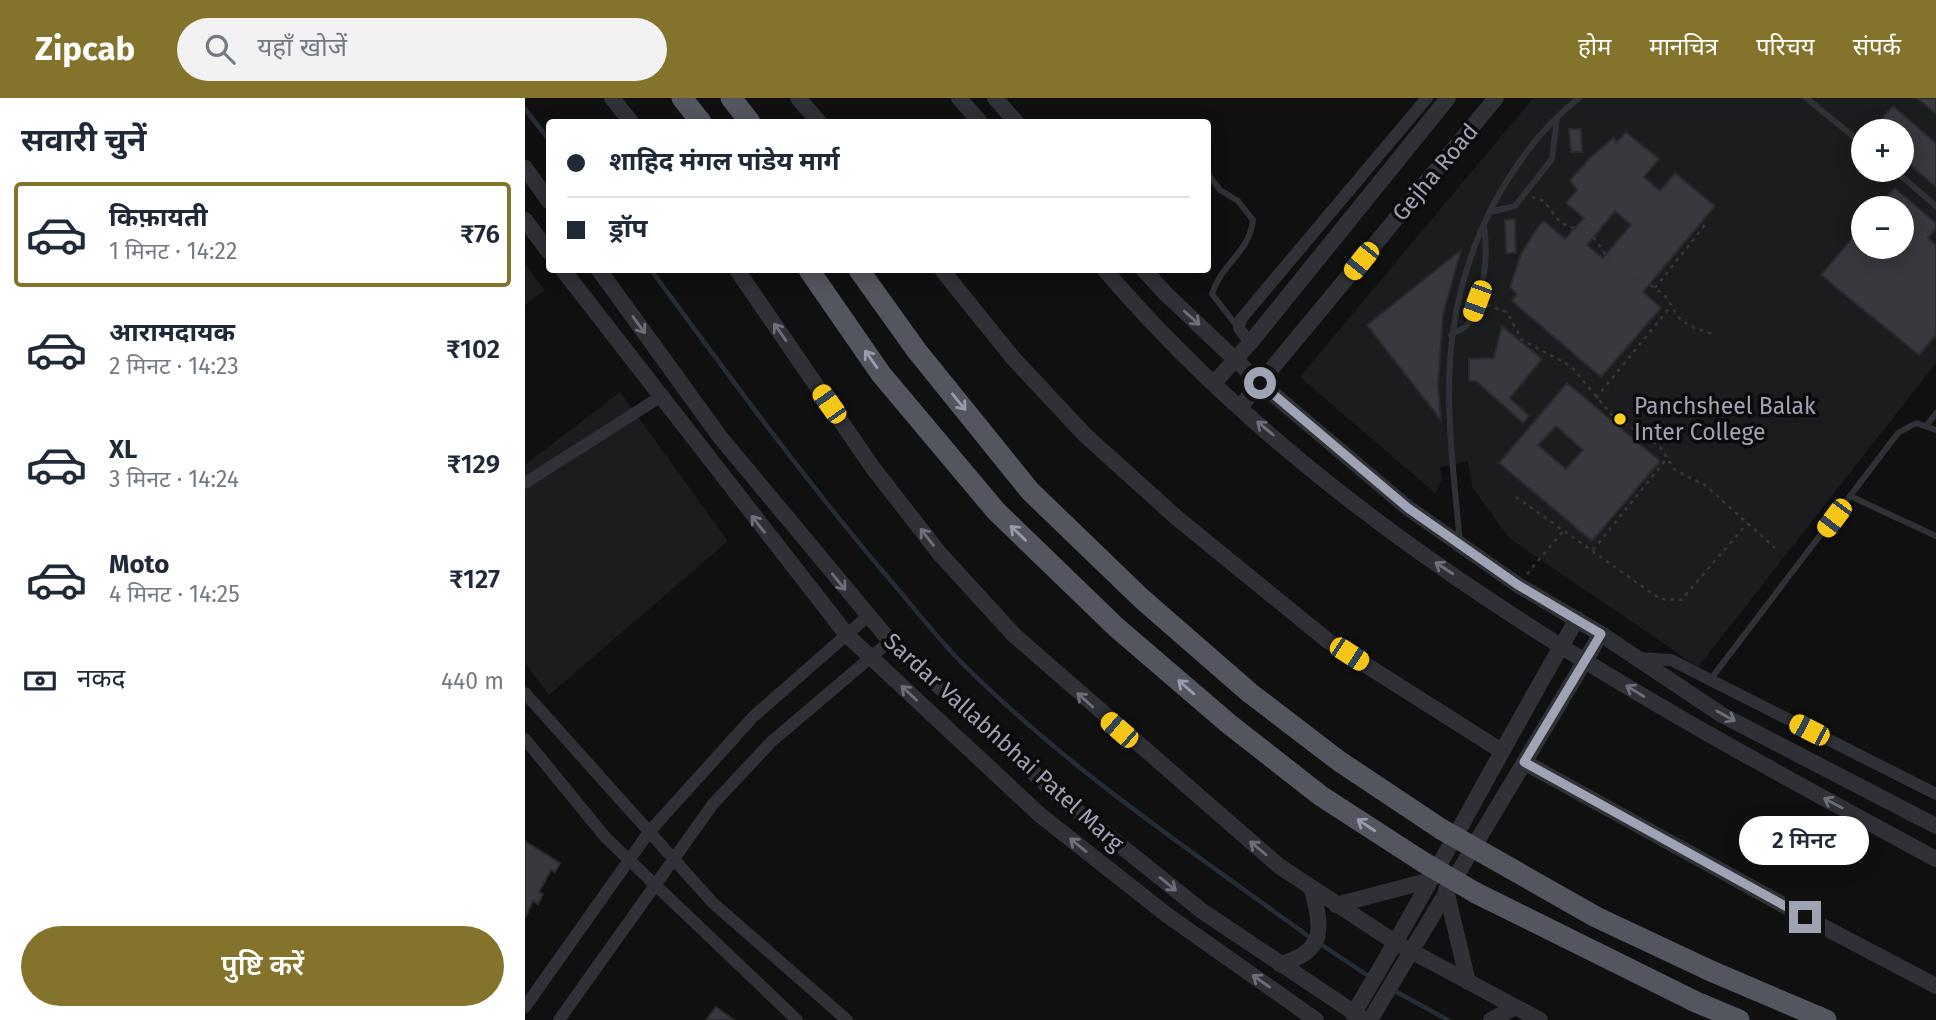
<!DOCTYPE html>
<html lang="hi">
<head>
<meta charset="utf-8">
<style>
	body { margin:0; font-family:"Fira Sans","Noto Sans Devanagari",sans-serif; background:#f2f2f3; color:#1f2937; height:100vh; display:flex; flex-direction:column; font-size:26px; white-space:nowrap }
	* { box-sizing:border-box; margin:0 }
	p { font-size:23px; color:#747a83 }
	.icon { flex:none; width:38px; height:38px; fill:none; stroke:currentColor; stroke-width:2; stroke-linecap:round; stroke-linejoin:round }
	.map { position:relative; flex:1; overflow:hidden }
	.details { display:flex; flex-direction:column; background:#fff; width:525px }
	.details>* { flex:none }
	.hud { position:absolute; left:21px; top:21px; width:665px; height:154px; border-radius:7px; box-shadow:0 4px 18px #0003; display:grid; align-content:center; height:154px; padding:0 21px; background:#fff }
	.controls { position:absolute; left:1326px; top:21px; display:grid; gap:14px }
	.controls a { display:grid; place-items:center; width:63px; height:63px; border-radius:50%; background:#fff; box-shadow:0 4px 18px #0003; font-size:35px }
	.end { position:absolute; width:32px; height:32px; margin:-16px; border:9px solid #9fa3b3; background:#111; box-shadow:0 0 0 4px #111 }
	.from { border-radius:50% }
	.bubble { position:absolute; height:49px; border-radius:24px; background:#fff; box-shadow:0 4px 18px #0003; font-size:23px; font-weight:600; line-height:49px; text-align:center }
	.car { position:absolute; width:21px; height:42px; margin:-21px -10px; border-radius:9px; box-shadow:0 0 5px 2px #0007; background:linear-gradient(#f5c518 24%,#345 0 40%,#f5c518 0 76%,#345 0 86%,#f5c518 0) }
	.hud b { display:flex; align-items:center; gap:24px; height:66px; font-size:26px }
	.hud b+b { border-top:2px solid #e0e1e3 }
	.hud i { width:18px; height:18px; background:#1f2937 }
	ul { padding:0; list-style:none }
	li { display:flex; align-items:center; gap:21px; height:105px; margin:0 14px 10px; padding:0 7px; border:4px solid transparent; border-radius:7px }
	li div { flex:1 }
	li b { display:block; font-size:26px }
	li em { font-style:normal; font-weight:600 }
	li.active { border-color:#84732a }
	li>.icon { width:63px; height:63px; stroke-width:1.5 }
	h2 { padding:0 21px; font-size:32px; line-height:84px }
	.pay { display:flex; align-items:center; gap:18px; height:77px; padding:0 21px; font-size:26px }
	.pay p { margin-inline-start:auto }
	.action { display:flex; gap:14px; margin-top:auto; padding:14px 21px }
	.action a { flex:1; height:80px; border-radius:42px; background:#84732a; color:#fff; font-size:28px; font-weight:600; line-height:80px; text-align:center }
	header { display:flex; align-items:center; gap:42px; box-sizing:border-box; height:98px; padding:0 35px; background:#84732a; color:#fff }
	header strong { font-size:33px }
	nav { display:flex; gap:38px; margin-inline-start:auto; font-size:24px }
	.search { width:490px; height:63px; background:#f2f2f3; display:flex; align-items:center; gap:18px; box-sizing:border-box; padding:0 24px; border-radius:38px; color:#747a83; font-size:26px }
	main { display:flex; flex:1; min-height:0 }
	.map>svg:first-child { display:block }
	.built { fill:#1b1c1e; fill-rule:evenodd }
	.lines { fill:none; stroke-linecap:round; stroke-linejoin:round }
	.stream { stroke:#252c35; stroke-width:4.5 }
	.building { fill:#39383e; stroke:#2a292d; stroke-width:2; fill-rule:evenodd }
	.path { stroke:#36373d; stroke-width:2.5; stroke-dasharray:3.5 5; stroke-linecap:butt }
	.service { stroke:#303136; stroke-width:6 }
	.minor { stroke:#303136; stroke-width:12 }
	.tertiary { stroke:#303136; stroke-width:16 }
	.trunk { stroke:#54565f; stroke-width:21 }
	.trunk-bridge { stroke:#54565f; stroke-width:21 }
	.oneway { stroke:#6d707b }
	.oneway2 { stroke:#989bab }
	.route { stroke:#9fa3b3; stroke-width:9 }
	.poi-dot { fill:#ffcd1a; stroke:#0b0b0c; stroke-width:2.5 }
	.labels { text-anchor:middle; stroke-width:7; stroke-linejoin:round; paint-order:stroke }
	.street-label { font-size:23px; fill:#9fa3b3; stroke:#0b0b0c }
	.poi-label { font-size:23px; fill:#9fa3b3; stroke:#0b0b0c; text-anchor:start }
</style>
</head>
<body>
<header>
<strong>Zipcab</strong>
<div class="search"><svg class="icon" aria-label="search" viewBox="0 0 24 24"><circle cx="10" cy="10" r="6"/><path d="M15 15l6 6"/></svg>यहाँ खोजें</div>
<nav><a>होम</a><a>मानचित्र</a><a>परिचय</a><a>संपर्क</a></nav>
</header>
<main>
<section class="details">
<h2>सवारी चुनें</h2>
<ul>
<li class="active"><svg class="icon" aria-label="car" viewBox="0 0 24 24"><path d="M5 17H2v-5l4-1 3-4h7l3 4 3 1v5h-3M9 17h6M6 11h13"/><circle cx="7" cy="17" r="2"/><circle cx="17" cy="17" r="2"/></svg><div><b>किफ़ायती</b><p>1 मिनट · 14:22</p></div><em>₹76</em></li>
<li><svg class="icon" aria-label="car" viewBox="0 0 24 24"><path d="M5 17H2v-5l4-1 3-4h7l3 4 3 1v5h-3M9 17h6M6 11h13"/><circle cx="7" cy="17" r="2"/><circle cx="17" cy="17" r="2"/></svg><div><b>आरामदायक</b><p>2 मिनट · 14:23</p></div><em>₹102</em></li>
<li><svg class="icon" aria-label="car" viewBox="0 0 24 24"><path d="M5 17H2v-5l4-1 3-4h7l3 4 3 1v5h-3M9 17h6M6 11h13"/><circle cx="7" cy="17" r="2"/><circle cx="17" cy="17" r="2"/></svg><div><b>XL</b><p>3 मिनट · 14:24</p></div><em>₹129</em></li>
<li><svg class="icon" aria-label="car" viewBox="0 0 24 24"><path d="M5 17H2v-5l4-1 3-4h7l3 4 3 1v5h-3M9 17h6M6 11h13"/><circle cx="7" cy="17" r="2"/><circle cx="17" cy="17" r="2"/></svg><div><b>Moto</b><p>4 मिनट · 14:25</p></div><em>₹127</em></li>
</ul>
<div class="pay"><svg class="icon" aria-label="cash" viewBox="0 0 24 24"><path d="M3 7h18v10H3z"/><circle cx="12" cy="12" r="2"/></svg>नकद<p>440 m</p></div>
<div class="action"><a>पुष्टि करें</a></div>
</section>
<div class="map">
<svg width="1411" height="922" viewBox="0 0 1411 922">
	<rect width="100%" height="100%" fill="#101011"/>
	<!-- built -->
	<path class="built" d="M1008 0H1411V265L1173 569 984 440 947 389 943 363 915 369 917 381 910 395 775 279ZM1339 33H1377V72H1339ZM1339 110H1377V149H1339Z
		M0 166 20 192 0 207Z
		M95 294 203 443 24 597 0 565V367Z"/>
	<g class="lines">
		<!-- stream -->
		<path class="stream" d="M0 11 24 42
			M126 172C205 279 284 388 372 490 392 514 412 539 434 562 540 669 665 752 786 840
			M794 845 845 879
			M868 892 923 922"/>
	</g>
	<!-- building -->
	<path class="building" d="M1392 0H1411V16Z
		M1368 8 1411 45V89L1377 60V33H1346Z
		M1044 31H1056L1057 54H1046Z
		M1101 34 1134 61 1119 79 1135 93 1150 75 1190 108 1118 194 1136 210 1076 279 987 203 992 196 985 189 996 156 1015 126 1019 123 1040 141 1059 120 1041 105 1052 92 1045 82 1066 59 1089 39 1091 45ZM1090 113 1106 127 1078 160 1062 147Z
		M1370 90 1411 125V131L1403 140 1411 147V237L1394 257 1296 177 1339 126V149H1377V110H1352Z
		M990 121 991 155H981L980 122Z
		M936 152 918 216 913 287 916 322 842 227Z
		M977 228 1017 261 985 300 1004 318 998 325 951 283H944V261L969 260Z
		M1042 285 1135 363 1067 443 974 365ZM1031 328 1058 352 1041 371 1013 347Z
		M0 743 35 765 30 774 26 772 14 794 18 796 13 806 8 803 0 820Z
		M191 909 209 922H181Z"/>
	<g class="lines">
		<!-- path -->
		<path class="path" d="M1007 99 1019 103 1036 125 1067 137 1087 166 1130 190 1142 200 1153 219 1165 228 1187 236
			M1130 190 1180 127
			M962 207 982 214 997 242 1046 268 1086 316 1135 349 1150 372 1180 387 1250 450
			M1071 300 1146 208
			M991 399 1135 501 1156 502 1222 426
			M1068 452 1143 359
			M1002 476 1038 433"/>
		<!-- service -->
		<path class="service" d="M1281 0 1339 47
			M1369 72 1411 108
			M682 75 695 92 713 103 728 122C724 156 697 164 687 196L712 228
			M965 114 990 108 1027 61 1032 20
			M926 237 942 228C958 199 964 161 959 129
			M1402 327 1411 315
			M1325 398 1411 438
			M935 444C923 318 908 225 968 107 990 66 1017 29 1054 0
			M1185 582 1373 335 1391 325 1411 332"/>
		<!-- minor -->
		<path class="minor" d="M725 245 714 230 716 221 902 0
			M0 385 135 299
			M1112 560 1146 562 1411 696
			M0 595 188 805 322 922
			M0 641 81 740 272 922
			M0 909 124 734 228 619 342 519
			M34 922 188 706 246 644 365 543"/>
		<!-- tertiary -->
		<path class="tertiary" d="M87 0 106 24
			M273 0 294 24
			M434 0 455 24
			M470 0 491 24
			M0 70 24 103
			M0 122 24 154
			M38 172 322 537 515 717 642 817 791 922
			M74 172 195 339 365 543 536 700 677 813 840 922
			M212 172 348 370 415 456 489 537 754 768 871 845 1015 922
			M417 172 488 260 560 337 652 420 803 543 975 652
			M580 172C803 433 1113 600 1411 761
			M619 172 640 195 735 285 883 410 993 487 1076 536 1197 617 1411 728
			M690 284 725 245 923 0
			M715 309 971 0
			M999 664 1280 819 1411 888
			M921 792 943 884
			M811 807 906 782
			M755 866C800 854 798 831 787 792
			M828 916C907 786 976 651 1052 521
			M845 922 1076 536
			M966 922 990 909"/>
		<!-- trunk -->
		<path class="trunk" d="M157 0 176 24
			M206 0 225 24
			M284 172 356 276 471 413 591 529 704 626 796 698 898 764
			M334 172 392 253 505 393 617 501 725 595 814 663 916 731
			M969 761 1071 819 1186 873 1301 922
			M951 795 1171 904 1214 922"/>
		<!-- trunk-bridge -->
		<path class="trunk-bridge" d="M916 731 969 761
			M898 764 951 795"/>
	</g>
	<!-- one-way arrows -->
	<defs><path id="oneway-shaft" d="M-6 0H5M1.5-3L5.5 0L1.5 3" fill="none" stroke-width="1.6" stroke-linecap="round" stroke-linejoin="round" transform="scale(1.75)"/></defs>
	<g class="oneway">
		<use href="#oneway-shaft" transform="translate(667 220) rotate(42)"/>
		<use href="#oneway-shaft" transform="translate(114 227) rotate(54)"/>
		<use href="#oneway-shaft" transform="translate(255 234) rotate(-125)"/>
		<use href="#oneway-shaft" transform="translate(740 330) rotate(-140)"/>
		<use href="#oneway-shaft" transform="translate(233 426) rotate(-128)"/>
		<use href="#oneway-shaft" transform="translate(402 439) rotate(-128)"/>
		<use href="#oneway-shaft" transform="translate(919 470) rotate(-147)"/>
		<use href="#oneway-shaft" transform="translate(314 484) rotate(51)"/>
		<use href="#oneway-shaft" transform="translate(1110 593) rotate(-148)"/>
		<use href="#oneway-shaft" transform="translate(384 595) rotate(-137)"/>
		<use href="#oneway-shaft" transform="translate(560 602) rotate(-138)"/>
		<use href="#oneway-shaft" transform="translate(1201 618) rotate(29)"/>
		<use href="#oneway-shaft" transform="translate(1308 705) rotate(-152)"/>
		<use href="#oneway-shaft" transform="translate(553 747) rotate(-141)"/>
		<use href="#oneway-shaft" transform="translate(733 750) rotate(-140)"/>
		<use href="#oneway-shaft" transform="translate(643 786) rotate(39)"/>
		<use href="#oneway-shaft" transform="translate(736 883) rotate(-145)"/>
	</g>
	<g class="oneway2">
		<use href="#oneway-shaft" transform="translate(346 261) rotate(-125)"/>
		<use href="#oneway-shaft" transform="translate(434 304) rotate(51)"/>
		<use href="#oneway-shaft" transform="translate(493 435) rotate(-136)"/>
		<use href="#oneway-shaft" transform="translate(661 589) rotate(-139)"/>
		<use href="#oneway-shaft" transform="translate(841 727) rotate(-147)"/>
	</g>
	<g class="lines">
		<!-- route -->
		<path class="route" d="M735 285 883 410 993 487 1076 536 999 664 1280 819"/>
	</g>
	<!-- markers -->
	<circle class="poi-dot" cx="1095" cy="321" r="7"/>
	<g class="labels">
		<!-- street labels -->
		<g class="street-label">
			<text transform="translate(910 74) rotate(-50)" y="8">Gejha Road</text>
			<text transform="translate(479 644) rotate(42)" y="8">Sardar Vallabhbhai Patel Marg</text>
		</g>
		<!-- poi labels -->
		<g class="poi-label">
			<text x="1109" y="316">Panchsheel Balak<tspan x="1109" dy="26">Inter College</tspan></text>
		</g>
	</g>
</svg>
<div class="controls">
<a>+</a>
<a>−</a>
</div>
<i class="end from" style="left:735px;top:285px"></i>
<i class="end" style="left:1280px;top:819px"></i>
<div class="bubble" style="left:1214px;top:718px;width:130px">2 मिनट</div>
<i class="car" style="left:836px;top:163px;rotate:219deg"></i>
<i class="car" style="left:952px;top:203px;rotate:200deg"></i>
<i class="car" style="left:304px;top:306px;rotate:325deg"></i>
<i class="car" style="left:1309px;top:420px;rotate:217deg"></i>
<i class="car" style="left:824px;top:556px;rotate:123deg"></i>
<i class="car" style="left:594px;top:632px;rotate:311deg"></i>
<i class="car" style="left:1284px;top:632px;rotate:297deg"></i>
<div class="hud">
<b><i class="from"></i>शाहिद मंगल पांडेय मार्ग</b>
<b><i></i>ड्रॉप</b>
</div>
</div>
</main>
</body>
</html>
